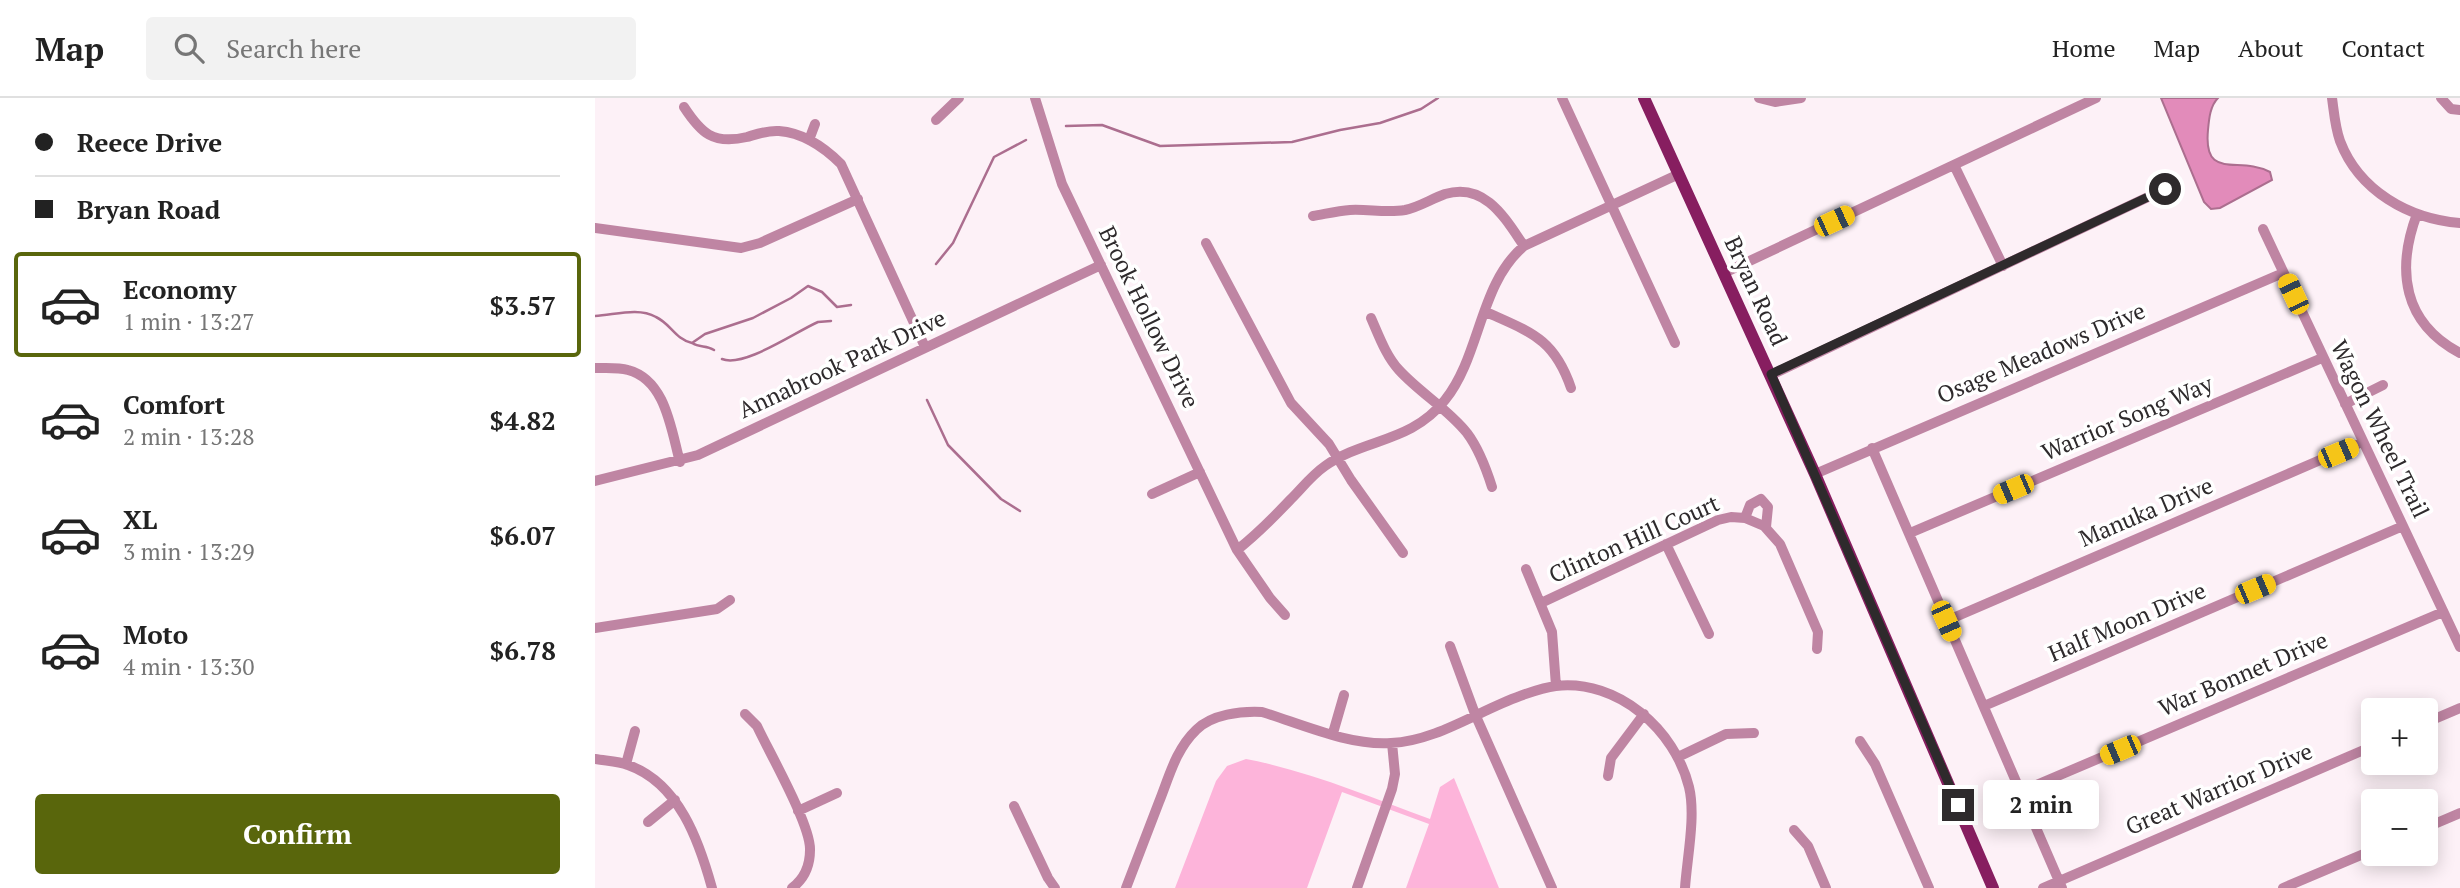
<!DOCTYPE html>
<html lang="en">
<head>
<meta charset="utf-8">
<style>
	body { margin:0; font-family:"PT Serif",serif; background:#f2f2f2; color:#222; height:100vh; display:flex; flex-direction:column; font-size:26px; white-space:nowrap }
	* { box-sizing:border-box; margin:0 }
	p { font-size:23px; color:#767676 }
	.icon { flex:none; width:38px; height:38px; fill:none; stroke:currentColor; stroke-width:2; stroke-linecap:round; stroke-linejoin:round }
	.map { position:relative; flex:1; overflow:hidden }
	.details { display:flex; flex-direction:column; background:#fff; width:595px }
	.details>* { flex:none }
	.top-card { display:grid; align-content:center; height:154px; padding:0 35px; background:#fff }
	.tools { position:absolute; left:1766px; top:600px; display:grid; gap:14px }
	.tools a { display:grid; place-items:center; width:77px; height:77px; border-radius:7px; background:#fff; box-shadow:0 4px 18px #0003; font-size:35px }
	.end { position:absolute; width:32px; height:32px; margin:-16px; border:9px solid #2e2a2c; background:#fff; box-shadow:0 0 0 4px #fff }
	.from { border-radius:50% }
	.bubble { position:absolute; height:49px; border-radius:7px; background:#fff; box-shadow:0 4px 18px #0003; font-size:23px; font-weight:700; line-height:49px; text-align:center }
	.car { position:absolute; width:21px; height:42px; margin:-21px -10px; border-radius:9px; box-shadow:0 0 5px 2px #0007; background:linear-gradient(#f5c518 24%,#345 0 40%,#f5c518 0 76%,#345 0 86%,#f5c518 0) }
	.top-card b { display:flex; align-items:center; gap:24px; height:66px; font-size:26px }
	.top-card b+b { border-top:2px solid #e0e0e0 }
	.top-card i { width:18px; height:18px; background:#222 }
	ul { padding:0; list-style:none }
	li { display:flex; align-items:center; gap:21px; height:105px; margin:0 14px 10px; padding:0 21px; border:4px solid transparent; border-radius:7px }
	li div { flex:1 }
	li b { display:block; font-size:26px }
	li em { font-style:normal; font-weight:700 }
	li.current { border-color:#59660c }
	li>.icon { width:63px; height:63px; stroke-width:1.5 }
	.cta { display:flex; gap:14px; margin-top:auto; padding:14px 35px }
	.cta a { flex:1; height:80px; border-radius:7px; background:#59660c; color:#fff; font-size:28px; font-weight:700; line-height:80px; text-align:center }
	header { display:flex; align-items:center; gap:42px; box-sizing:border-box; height:98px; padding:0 35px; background:#fff; border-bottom:2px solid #e0e0e0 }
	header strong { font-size:33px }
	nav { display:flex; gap:38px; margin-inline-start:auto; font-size:24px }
	.search { width:490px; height:63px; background:#f2f2f2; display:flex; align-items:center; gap:18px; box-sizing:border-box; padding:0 24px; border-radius:7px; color:#767676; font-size:26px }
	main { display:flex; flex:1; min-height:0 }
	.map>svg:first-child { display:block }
	.green { fill:#fdb4da }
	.water { fill:#e28bba; stroke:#ac6e8f; stroke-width:2 }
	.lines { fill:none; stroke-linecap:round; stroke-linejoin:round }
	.stream { stroke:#ac6e8f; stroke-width:2.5 }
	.minor { stroke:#bf85a3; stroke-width:10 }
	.major { stroke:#871e60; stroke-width:12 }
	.route { stroke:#2e2a2c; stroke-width:9 }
	.labels { text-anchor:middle; stroke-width:7; stroke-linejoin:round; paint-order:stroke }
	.street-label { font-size:23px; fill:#2e2a2c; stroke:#fff }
</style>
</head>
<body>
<header>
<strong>Map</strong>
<div class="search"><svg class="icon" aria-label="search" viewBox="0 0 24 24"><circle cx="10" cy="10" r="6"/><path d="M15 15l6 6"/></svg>Search here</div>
<nav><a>Home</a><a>Map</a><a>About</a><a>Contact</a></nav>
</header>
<main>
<section class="details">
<div class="top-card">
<b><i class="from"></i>Reece Drive</b>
<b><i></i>Bryan Road</b>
</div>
<ul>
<li class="current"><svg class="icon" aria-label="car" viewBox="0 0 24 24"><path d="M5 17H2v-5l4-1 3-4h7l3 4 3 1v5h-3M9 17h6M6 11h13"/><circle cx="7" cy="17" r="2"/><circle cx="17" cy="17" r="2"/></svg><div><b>Economy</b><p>1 min · 13:27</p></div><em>$3.57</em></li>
<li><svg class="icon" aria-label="car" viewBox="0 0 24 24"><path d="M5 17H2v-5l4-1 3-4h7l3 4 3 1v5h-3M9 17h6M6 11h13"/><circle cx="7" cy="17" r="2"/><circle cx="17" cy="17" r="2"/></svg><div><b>Comfort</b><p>2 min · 13:28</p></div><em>$4.82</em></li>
<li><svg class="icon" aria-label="car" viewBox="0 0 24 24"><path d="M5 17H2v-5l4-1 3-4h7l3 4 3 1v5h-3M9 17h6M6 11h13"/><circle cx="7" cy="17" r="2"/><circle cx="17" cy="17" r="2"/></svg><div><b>XL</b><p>3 min · 13:29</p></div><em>$6.07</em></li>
<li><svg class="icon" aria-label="car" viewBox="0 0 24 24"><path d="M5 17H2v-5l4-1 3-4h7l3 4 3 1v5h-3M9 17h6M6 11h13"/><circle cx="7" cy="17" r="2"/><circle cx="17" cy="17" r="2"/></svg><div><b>Moto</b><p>4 min · 13:30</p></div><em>$6.78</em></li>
</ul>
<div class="cta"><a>Confirm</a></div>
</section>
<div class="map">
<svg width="1865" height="790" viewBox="0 0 1865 790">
	<rect width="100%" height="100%" fill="#fdf1f7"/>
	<!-- green -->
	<path class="green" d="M651 661C714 673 775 699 835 721L845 689 859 680 904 790H811L834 726 747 694 712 790H580L621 683 632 668Z"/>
	<!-- water -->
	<path class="water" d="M1566 0H1623C1615 8 1614 21 1613 32 1608 84 1644 57 1675 74L1677 82 1625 110 1616 111 1609 104Z"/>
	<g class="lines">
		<!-- stream -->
		<path class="stream" d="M471 28 507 27 565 48 697 44 745 32 785 25 826 11 843 0
			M341 166 358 145 399 59 431 42
			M0 218C20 217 43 209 61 219 76 226 80 241 97 245L110 236 158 220 196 200 213 188 227 194 242 209 256 207
			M97 245C105 250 111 247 119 252
			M127 261C149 270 200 234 223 224L236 223
			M332 302 353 347 406 401 425 413"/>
		<!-- minor -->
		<path class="minor" d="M440 0 467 86 642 452 675 500 690 517
			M967 0 1080 245
			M1164 0 1180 4 1206 0
			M1737 0C1739 14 1740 29 1745 43 1764 93 1814 121 1865 125
			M1846 0 1856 11 1865 12
			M89 9C106 35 118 47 152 39 162 36 173 32 184 33 209 35 229 49 246 66L330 249
			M341 22 364 0
			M214 42 220 26
			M1359 67 1408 168
			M1822 116C1801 172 1808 225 1865 255
			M718 118C730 116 743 113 755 112 773 111 792 115 810 112 824 109 836 101 850 96 890 84 910 120 929 148
			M0 130 146 150 165 145 263 101
			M1668 131 1865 549
			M611 145 696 305 734 346 756 382 808 455
			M1129 175 1501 0
			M891 214C935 234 959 240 976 290
			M776 220C784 238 791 258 804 272 825 295 853 311 872 335 884 351 891 370 897 389
			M0 270C11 270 23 269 33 272 71 282 76 332 85 364
			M1176 277 1570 91
			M1750 306 1788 287
			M1277 350 1467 790
			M1220 376 1688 175
			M0 383 103 357 506 167
			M557 396 605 374
			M1150 420 1155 407 1166 401 1173 409 1171 429
			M1315 435 1727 260
			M1071 446 1114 536
			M642 452C661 437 679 419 696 401 707 390 717 377 730 368 770 340 816 345 850 302 886 257 884 186 929 148L1084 76
			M931 471 957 534 961 588
			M946 505 1123 422 1136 419 1150 420 1169 428 1185 446 1223 534 1222 551
			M1351 523 1767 344
			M0 530 122 511 135 502
			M855 548 880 616 957 790
			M1389 608 1808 428
			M150 616 162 628C174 654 216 727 215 752 215 767 209 781 197 790
			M1830 625 1865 610
			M738 635 749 597
			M1265 643 1280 666 1334 790
			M1083 659 1131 636 1159 635
			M0 661C11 663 23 663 33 667 84 685 104 743 117 790
			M31 666 40 633
			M1013 678 1016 660 1049 616
			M1425 694 1848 514
			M419 708 453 780 460 790
			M203 713 242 695
			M53 724 80 702
			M1830 730 1865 715
			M1199 732 1213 748 1231 790
			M531 790C542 761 553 732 564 704 574 679 581 651 601 632 617 616 646 613 667 614 706 626 755 648 796 645 841 643 883 613 925 598 936 594 950 589 961 588 1023 581 1080 632 1094 689 1101 718 1092 760 1090 790
			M762 790 797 691 800 676 797 645
			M1448 790 1778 648
			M1688 790 1778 752"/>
		<!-- major -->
		<path class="major" d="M1049 0 1220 376 1398 790"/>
	</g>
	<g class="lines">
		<!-- route -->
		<path class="route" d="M1363 707 1176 276 1570 91"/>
	</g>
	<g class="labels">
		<!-- street labels -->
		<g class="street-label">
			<text transform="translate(1161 193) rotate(65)" y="8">Bryan Road</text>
			<text transform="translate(554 219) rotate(64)" y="8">Brook Hollow Drive</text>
			<text transform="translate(1446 255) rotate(-23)" y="8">Osage Meadows Drive</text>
			<text transform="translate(247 266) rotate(-25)" y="8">Annabrook Park Drive</text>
			<text transform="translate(1532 320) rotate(-23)" y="8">Warrior Song Way</text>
			<text transform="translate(1785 331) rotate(64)" y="8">Wagon Wheel Trail</text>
			<text transform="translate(1551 414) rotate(-23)" y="8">Manuka Drive</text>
			<text transform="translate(1039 441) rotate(-24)" y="8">Clinton Hill Court</text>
			<text transform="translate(1532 524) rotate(-23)" y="8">Half Moon Drive</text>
			<text transform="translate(1648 576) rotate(-23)" y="8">War Bonnet Drive</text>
			<text transform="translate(1624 691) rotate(-23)" y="8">Great Warrior Drive</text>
		</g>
	</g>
</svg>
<div class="tools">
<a>+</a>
<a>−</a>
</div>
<i class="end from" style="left:1570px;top:91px"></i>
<i class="end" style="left:1363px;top:707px"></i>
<div class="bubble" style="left:1388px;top:682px;width:116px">2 min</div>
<i class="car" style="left:1239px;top:123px;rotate:65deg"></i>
<i class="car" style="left:1698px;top:196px;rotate:335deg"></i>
<i class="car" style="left:1743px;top:355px;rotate:67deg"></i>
<i class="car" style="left:1418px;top:391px;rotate:247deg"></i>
<i class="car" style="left:1660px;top:491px;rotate:67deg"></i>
<i class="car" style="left:1351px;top:523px;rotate:156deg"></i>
<i class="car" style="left:1525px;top:652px;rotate:247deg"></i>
</div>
</main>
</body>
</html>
